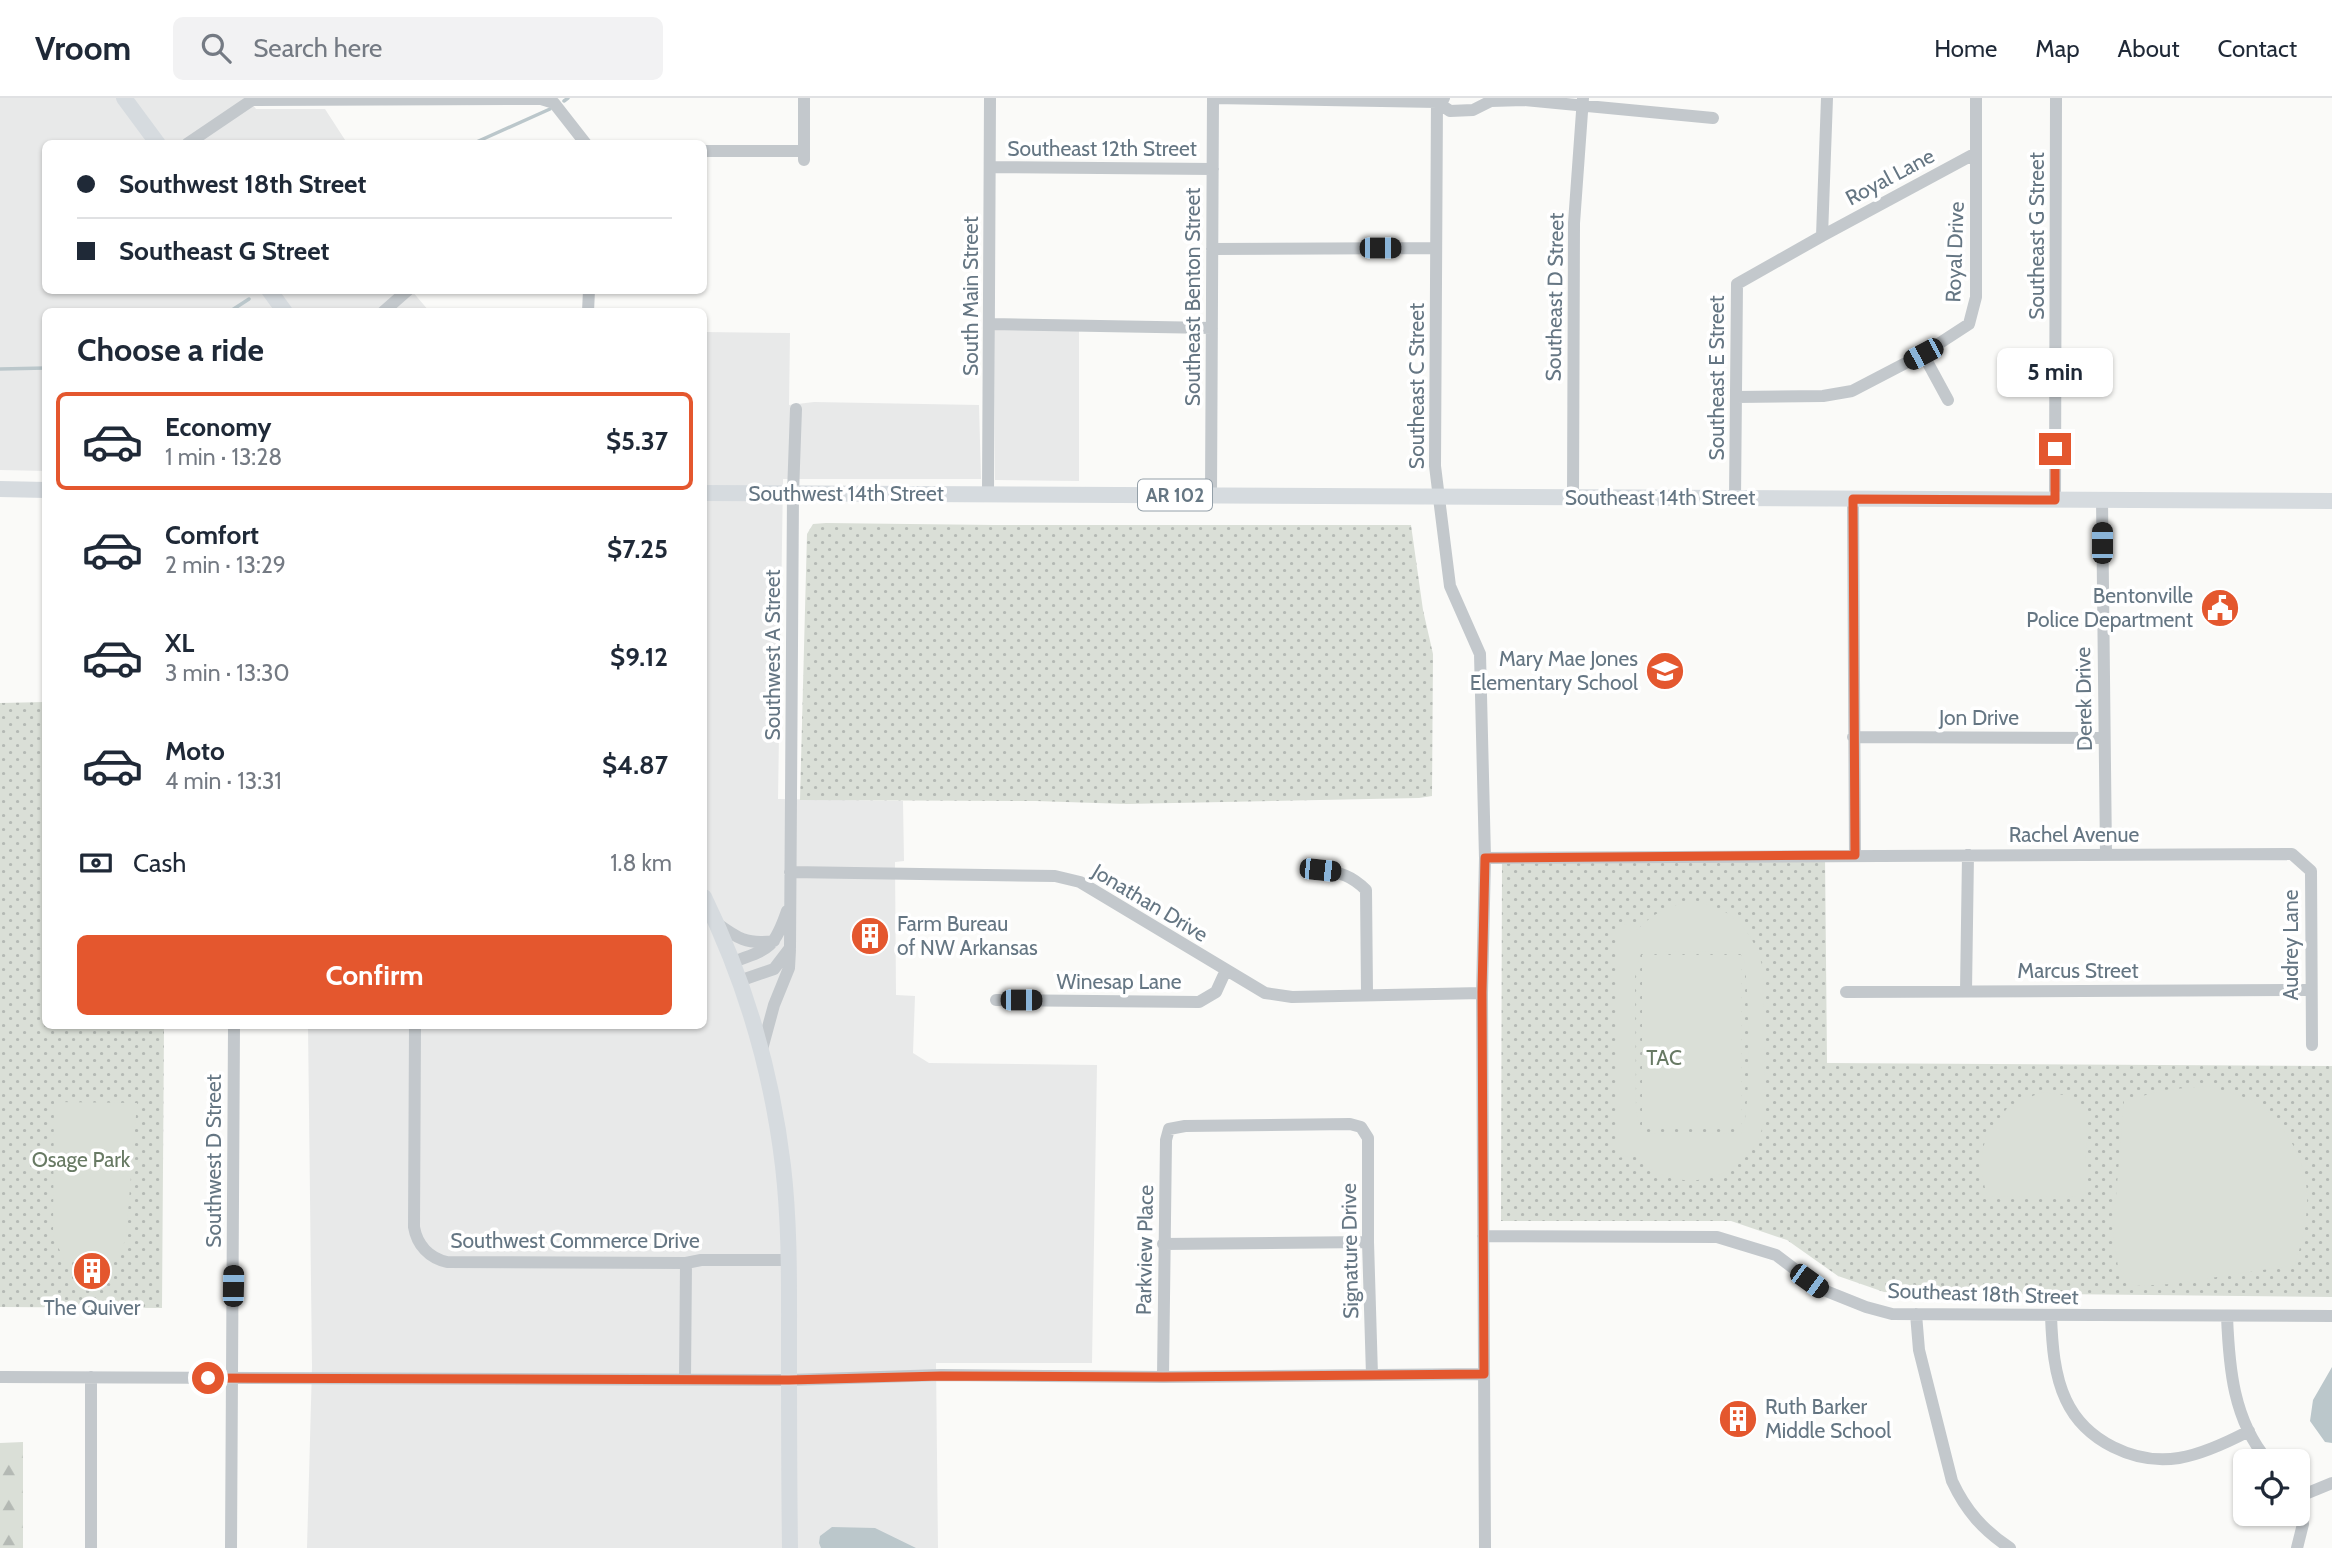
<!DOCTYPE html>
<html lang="en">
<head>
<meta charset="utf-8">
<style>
	body { margin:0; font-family:Cabin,sans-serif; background:#f2f2f3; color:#1f2937; height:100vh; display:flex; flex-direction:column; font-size:26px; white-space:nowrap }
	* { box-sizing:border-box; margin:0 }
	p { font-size:23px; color:#747a83 }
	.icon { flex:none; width:38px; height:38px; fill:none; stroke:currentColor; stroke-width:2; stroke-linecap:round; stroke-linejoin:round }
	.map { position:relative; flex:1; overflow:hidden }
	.details { position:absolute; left:42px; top:210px; width:665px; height:721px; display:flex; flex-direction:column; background:#fff; border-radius:10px; box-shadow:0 2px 5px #0004 }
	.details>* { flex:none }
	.banner { position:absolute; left:42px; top:42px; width:665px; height:154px; border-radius:10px; box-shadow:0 2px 5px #0004; display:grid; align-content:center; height:154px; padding:0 35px; background:#fff }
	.fabs { position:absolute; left:2233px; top:1351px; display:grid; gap:14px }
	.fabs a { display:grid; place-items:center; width:77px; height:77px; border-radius:10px; background:#fff; box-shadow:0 2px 5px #0004; font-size:35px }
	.end { position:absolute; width:32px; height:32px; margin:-16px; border:9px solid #e4572e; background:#fff; box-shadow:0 0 0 4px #fff }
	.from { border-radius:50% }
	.bubble { position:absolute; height:49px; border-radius:10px; background:#fff; box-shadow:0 2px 5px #0004; font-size:23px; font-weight:700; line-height:49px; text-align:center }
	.car { position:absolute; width:21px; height:42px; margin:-21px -10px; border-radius:9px; box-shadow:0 0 5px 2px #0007; background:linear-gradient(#222 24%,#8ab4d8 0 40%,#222 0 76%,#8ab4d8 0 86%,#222 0) }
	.banner b { display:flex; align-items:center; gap:24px; height:66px; font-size:26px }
	.banner b+b { border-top:2px solid #e0e1e3 }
	.banner i { width:18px; height:18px; background:#1f2937 }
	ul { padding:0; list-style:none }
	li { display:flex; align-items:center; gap:21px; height:98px; margin:0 14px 10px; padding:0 21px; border:4px solid transparent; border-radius:10px }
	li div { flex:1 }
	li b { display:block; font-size:26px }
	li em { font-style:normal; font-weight:700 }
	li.active { border-color:#e4572e }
	li>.icon { width:63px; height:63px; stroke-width:1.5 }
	h2 { padding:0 35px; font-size:32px; line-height:84px }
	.pay { display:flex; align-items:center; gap:18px; height:77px; padding:0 35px; font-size:26px }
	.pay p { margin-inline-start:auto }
	.action { display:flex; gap:14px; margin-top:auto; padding:14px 35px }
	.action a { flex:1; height:80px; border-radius:10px; background:#e4572e; color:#fff; font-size:28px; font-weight:700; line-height:80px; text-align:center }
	header { display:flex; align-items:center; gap:42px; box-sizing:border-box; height:98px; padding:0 35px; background:#fff; border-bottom:2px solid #e0e1e3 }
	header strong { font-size:33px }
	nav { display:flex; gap:38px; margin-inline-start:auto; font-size:24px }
	.search { width:490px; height:63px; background:#f2f2f3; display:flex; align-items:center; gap:18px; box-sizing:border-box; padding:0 24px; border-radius:10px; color:#747a83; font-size:26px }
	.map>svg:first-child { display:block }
	.built { fill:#e8e9e9 }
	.grass { fill:url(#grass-dots) }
	.forest { fill:url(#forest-firs) }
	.pitch { fill:#dadfd7; fill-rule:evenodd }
	.water { fill:#bbc7cb }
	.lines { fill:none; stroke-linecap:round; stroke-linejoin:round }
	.stream { stroke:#bbc7cb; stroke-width:3.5 }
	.minor { stroke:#c3c8cc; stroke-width:12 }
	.major { stroke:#d6dbdf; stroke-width:16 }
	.route { stroke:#e4572e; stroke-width:9 }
	.labels { text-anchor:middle; stroke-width:7; stroke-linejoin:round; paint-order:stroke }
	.shield { fill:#fff; stroke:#939fa8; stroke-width:2 }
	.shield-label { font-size:19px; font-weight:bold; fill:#657683 }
	.street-label { font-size:21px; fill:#657683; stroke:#fff }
	.poi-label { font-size:21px; fill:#657683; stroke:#fff; text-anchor:end }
	.park-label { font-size:21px; fill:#687a64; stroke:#fff }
</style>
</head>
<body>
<header>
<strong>Vroom</strong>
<div class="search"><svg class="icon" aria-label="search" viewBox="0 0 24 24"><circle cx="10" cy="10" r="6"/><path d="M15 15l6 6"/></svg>Search here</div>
<nav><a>Home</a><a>Map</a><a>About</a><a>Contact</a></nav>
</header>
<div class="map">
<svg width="2332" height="1450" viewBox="0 0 2332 1450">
	<defs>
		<pattern id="grass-dots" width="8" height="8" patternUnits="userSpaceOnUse" patternTransform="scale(1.75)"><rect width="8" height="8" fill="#dadfd7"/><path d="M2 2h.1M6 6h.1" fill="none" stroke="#b4b9b4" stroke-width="1.8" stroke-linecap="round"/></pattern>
		<pattern id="forest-firs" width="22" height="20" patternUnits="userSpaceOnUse" patternTransform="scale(1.75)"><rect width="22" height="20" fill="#dadfd7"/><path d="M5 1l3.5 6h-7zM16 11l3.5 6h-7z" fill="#b4b9b4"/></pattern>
	</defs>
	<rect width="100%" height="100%" fill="#fafaf8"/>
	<!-- built -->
	<path class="built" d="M0 0H248L256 11H325L347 45 46 46V192L412 193 429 213 46 214 45 373 0 372Z
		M995 229 1079 231V383L995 382Z
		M704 234 790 235 789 307 814 304 979 307 981 381H783L778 701 903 703 904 763 895 764 896 897 915 898 913 955 929 965 1097 967 1092 1265H936L938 1450H307L312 1269 308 928H704Z"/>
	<!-- grass -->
	<path class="grass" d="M826 425 994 427H1411L1423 512 1433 556 1432 698 1419 700 1126 706 1036 703 800 702 807 436 813 426Z
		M45 604 46 928H164L162 1210 0 1209V605Z
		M1825 757 1827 965 2332 968V1199L1884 1194 1838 1178 1787 1142 1731 1123H1501L1502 759Z"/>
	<!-- forest -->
	<path class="forest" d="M23 1344V1450H0V1345Z"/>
	<!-- pitch -->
	<path class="pitch" d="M1694 804C1732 808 1755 835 1763 871L1765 1014C1763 1061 1716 1091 1672 1080 1662 1077 1651 1072 1643 1065 1642 1064 1636 1059 1635 1058 1631 1057 1623 1059 1618 1060V827L1636 826 1637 832C1652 816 1672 805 1694 804ZM1642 853 1742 854C1750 874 1752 1019 1741 1036L1642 1035 1636 1011 1635 881 1636 870Z
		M1642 857H1741V1030H1642Z
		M2206 988C2228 994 2253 999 2271 1015 2276 1020 2280 1027 2284 1033 2316 1077 2310 1117 2295 1167L2172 1186 2135 1188 2118 1169 2113 1134 2124 1003 2164 992Z
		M2042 994 2070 998 2087 1010 2085 1098 1987 1099 1980 1068 1986 1037 2009 1008Z
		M54 1004 137 1005 126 1138 119 1163H64L53 1136Z"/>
	<!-- water -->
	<path class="water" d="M2332 1269V1345L2325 1344 2310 1323 2313 1302Z
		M832 1429 875 1430 916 1450H821L819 1445 820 1438Z"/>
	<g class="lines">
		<!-- stream -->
		<path class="stream" d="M564 3 568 0
			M472 46 550 11
			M229 214 249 201
			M0 271 46 270"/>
		<!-- minor -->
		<path class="minor" d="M1213 0 1437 4 1444 0
			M1437 0 1435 368 1450 488 1480 556 1485 760 1482 895 1485 1450
			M1437 4 1450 13 1473 12 1491 3 1524 2 1713 20
			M187 46 252 2 541 1 554 5 586 46
			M704 53H804
			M804 62V0
			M990 69 1213 71
			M1822 138 1976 55
			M1212 151 1436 150
			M383 214 408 192
			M588 214 589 192
			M990 226 1212 230
			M1923 256 1948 302
			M1736 299 1823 298 1852 293 1923 256 1969 226 1976 199V0
			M988 396 990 0
			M1211 397 1213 0
			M1573 399 1574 125 1583 0
			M1735 400 1737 186 1822 138 1827 0
			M1853 401 1855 757
			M2055 402 2056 0
			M2102 402 2106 757
			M1853 639 2104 640
			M1485 760 2292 756 2311 773 2312 947
			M1320 772C1340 774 1352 778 1366 792L1367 895
			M790 774 1055 778 1080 784 1265 895 1292 899 1482 895
			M715 824C737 840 746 847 774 843
			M733 864C769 851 774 851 787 813
			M739 883 774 871 790 850 793 396 796 311
			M1966 893 1968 757
			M1846 894 2310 892
			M996 902 1199 904 1216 894 1226 872
			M415 928 414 1129C417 1147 429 1160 447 1164L686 1165 701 1162H789
			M761 955 774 907 789 870 790 852
			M1483 1138 1717 1139 1776 1157 1821 1191 1866 1209 1892 1216 2332 1218
			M1163 1146 1368 1144
			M1916 1216 1919 1252 1952 1383C1966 1413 1983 1432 2010 1450
			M2051 1218C2052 1245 2054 1277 2066 1302 2085 1343 2135 1367 2179 1360 2203 1356 2228 1344 2249 1333
			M2227 1218C2229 1269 2233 1322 2268 1363
			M0 1279 789 1282 941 1277 1163 1279 1484 1276
			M1163 1279 1166 1042 1169 1031 1185 1028 1350 1026 1361 1029 1368 1040V1144L1372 1277
			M685 1282 686 1165
			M2298 1399 2332 1385
			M91 1450V1279
			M231 1450 234 928
			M2297 1450 2303 1426 2298 1398"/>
		<!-- major -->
		<path class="major" d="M124 0 158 46
			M269 192 285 214
			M0 391 46 392
			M704 395 2332 403
			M704 799C745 883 772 975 783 1068 790 1128 789 1188 789 1248 789 1315 789 1383 790 1450"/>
	</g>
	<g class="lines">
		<!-- route -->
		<path class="route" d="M208 1280 789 1282 941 1278 1163 1279 1484 1276 1482 894 1485 760 1855 757 1853 401 2055 402V351"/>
	</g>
	<!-- icons -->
	<defs>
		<g id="civic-disc" transform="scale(2.0125)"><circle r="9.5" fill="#e4572e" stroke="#fff"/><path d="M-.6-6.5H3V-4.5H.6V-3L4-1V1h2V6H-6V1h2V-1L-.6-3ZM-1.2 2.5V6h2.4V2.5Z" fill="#fff"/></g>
		<g id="school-disc" transform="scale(2.0125)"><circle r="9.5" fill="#e4572e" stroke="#fff"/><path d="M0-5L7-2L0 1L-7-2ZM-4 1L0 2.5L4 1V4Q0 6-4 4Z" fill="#fff"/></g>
		<g id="building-disc" transform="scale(2.0125)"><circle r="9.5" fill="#e4572e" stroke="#fff"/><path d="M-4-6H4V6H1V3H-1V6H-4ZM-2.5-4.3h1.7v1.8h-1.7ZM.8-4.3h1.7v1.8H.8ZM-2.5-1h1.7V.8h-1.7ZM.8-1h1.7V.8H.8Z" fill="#fff"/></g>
	</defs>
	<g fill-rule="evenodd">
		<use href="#civic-disc" x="2220" y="510"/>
		<use href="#school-disc" x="1665" y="573"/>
		<use href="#building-disc" x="870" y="838"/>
		<use href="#building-disc" x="92" y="1173"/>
		<use href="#building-disc" x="1738" y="1321"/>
	</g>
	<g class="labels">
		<!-- shield labels -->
		<rect class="shield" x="1138" y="381.5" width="74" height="31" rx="5"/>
		<g class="shield-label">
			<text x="1175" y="404">AR 102</text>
		</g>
		<!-- street labels -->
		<g class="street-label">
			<text x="1102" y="58">Southeast 12th Street</text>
			<text transform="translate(1890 79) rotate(-28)" y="7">Royal Lane</text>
			<text transform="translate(2037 138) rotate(-90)" y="7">Southeast G Street</text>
			<text transform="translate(1955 154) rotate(-88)" y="7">Royal Drive</text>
			<text transform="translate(971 198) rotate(-90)" y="7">South Main Street</text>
			<text transform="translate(1193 199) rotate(-90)" y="7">Southeast Benton Street</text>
			<text transform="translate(1555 199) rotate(-89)" y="7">Southeast D Street</text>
			<text transform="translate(1717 280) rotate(-90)" y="7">Southeast E Street</text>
			<text transform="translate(1417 288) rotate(-90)" y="7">Southeast C Street</text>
			<text x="846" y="403">Southwest 14th Street</text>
			<text x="1660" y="407">Southeast 14th Street</text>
			<text transform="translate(773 557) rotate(-90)" y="7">Southwest A Street</text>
			<text transform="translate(2084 601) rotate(-91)" y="7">Derek Drive</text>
			<text x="1979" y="627">Jon Drive</text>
			<text x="2074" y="744">Rachel Avenue</text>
			<text transform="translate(1150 805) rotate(31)" y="7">Jonathan Drive</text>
			<text transform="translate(2291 847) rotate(-90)" y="7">Audrey Lane</text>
			<text x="2078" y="880">Marcus Street</text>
			<text x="1119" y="891">Winesap Lane</text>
			<text transform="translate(214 1063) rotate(-90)" y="7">Southwest D Street</text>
			<text x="575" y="1150">Southwest Commerce Drive</text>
			<text transform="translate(1145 1152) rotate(-89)" y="7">Parkview Place</text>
			<text transform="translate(1350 1153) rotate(-91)" y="7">Signature Drive</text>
			<text transform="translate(1983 1196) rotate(2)" y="7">Southeast 18th Street</text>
		</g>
		<!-- poi labels -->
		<g class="poi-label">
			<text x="2193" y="505">Bentonville<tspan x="2193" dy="24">Police Department</tspan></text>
			<text x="1638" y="568">Mary Mae Jones<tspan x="1638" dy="24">Elementary School</tspan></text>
			<text x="897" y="833" text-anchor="start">Farm Bureau<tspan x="897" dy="24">of NW Arkansas</tspan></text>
			<text x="92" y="1217" text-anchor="middle">The Quiver</text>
			<text x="1765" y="1316" text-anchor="start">Ruth Barker<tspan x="1765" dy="24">Middle School</tspan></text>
		</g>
		<!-- park labels -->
		<g class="park-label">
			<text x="1664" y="967">TAC</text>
			<text x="81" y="1069">Osage Park</text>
		</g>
	</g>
</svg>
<div class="fabs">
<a><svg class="icon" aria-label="locate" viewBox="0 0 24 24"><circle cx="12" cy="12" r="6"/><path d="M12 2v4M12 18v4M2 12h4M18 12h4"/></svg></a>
</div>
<i class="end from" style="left:208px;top:1280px"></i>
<i class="end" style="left:2055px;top:351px"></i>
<div class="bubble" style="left:1997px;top:250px;width:116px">5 min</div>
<i class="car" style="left:1380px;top:150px;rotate:90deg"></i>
<i class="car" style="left:1923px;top:256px;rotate:242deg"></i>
<i class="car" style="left:2102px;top:445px;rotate:0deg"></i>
<i class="car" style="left:1320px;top:772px;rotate:96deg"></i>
<i class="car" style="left:1021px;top:902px;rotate:90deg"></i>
<i class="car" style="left:1809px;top:1183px;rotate:126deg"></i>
<i class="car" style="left:233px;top:1188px;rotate:1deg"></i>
<div class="banner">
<b><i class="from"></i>Southwest 18th Street</b>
<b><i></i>Southeast G Street</b>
</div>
<section class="details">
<h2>Choose a ride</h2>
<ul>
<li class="active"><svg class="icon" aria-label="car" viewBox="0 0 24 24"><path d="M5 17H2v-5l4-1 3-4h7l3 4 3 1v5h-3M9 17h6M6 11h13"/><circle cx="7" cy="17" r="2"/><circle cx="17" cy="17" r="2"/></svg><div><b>Economy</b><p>1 min · 13:28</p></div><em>$5.37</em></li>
<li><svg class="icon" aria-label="car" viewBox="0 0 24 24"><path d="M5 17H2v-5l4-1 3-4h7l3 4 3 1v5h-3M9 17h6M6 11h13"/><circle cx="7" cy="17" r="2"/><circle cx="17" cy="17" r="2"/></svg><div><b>Comfort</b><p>2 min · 13:29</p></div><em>$7.25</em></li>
<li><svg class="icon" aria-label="car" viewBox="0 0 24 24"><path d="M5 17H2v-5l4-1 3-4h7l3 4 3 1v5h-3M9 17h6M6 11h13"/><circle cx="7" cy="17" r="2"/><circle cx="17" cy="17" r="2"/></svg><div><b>XL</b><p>3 min · 13:30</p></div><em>$9.12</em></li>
<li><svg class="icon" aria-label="car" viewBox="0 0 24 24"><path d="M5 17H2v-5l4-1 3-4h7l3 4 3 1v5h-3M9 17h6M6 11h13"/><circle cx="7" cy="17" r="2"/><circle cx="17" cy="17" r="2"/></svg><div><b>Moto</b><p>4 min · 13:31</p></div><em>$4.87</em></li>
</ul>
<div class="pay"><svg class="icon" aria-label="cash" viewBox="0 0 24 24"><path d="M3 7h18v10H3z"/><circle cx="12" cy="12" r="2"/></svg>Cash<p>1.8 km</p></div>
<div class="action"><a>Confirm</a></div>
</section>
</div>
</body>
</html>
